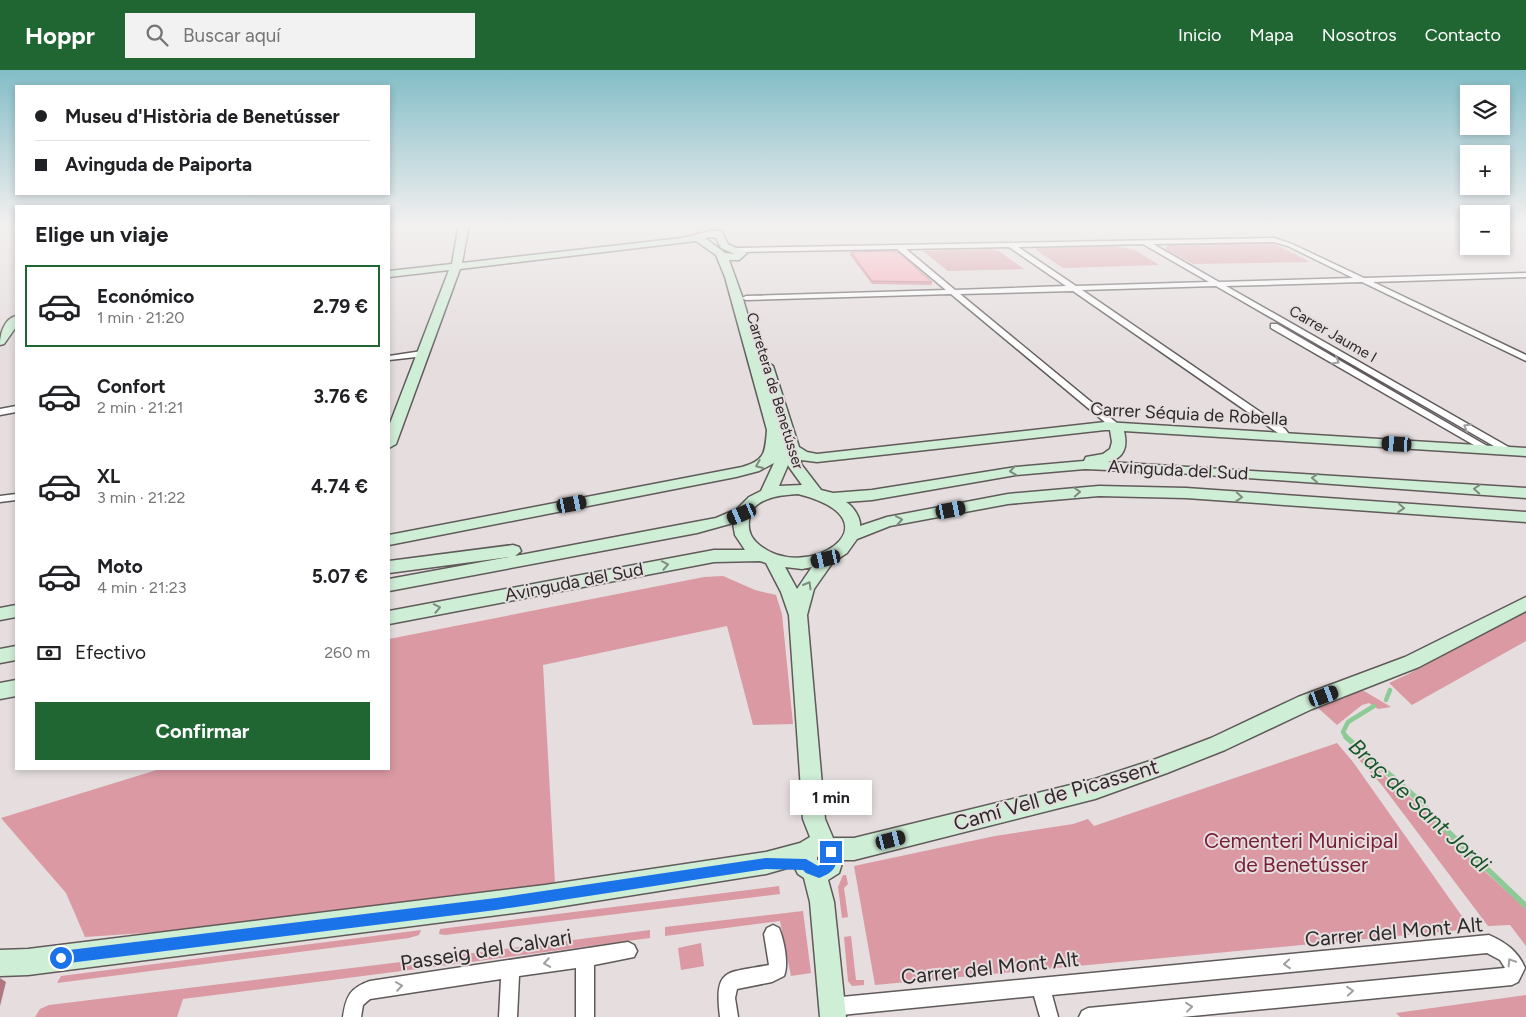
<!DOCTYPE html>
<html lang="es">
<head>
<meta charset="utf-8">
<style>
	body { margin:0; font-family:Figtree,sans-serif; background:#f2f2f2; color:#202124; height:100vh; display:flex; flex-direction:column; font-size:19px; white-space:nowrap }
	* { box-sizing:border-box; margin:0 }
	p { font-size:16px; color:#757577 }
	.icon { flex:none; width:28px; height:28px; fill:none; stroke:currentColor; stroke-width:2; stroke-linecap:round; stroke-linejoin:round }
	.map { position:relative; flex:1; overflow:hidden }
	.sheet { position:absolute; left:15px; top:135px; width:375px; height:565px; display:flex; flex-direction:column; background:#fff; border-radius:0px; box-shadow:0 2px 8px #0003 }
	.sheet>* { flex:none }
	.guide { position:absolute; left:15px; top:15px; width:375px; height:110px; border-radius:0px; box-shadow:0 2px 8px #0003; display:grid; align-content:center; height:110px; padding:0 20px; background:#fff }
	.buttons { position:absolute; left:1460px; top:15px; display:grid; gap:10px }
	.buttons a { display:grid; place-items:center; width:50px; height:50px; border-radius:0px; background:#fff; box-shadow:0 2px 8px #0003; font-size:25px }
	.end { position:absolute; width:22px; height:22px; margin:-11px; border:6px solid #1a73e8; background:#fff; box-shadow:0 0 0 2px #fff }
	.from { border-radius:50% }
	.bubble { position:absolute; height:35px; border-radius:0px; background:#fff; box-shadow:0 2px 8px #0003; font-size:16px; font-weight:700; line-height:35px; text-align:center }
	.car { position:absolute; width:15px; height:30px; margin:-15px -8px; border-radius:6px; box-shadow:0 0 4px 1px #0007; background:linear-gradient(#222 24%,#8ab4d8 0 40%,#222 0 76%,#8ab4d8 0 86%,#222 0) }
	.guide b { display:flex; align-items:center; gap:18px; height:48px; font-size:19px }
	.guide b+b { border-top:1px solid #e0e0e0 }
	.guide i { width:12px; height:12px; background:#202124 }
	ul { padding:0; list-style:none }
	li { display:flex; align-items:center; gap:15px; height:82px; margin:0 10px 8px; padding:0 10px; border:2px solid transparent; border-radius:0px }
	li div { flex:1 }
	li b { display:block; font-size:19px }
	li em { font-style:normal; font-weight:700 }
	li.on { border-color:#1f6632 }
	li>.icon { width:45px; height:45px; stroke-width:1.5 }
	h2 { padding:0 20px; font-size:22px; line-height:60px }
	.pay { display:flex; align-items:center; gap:12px; height:55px; padding:0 20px; font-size:19px }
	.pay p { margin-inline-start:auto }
	.button { display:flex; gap:10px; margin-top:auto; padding:10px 20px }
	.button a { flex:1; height:58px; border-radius:0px; background:#1f6632; color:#fff; font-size:20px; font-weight:700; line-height:58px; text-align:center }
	header { display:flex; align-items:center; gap:30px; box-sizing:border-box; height:70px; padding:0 25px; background:#1f6632; color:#fff }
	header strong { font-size:24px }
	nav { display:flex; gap:28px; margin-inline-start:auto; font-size:18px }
	.search { width:350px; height:45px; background:#f2f2f2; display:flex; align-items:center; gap:12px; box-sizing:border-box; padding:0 18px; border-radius:0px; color:#757577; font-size:19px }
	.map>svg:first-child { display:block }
	.green { fill:#da99a3 }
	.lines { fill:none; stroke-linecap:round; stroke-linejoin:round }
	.stream-far2 { stroke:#8cca96; stroke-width:2.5 }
	.stream-far1 { stroke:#8cca96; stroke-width:4.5 }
	.stream { stroke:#8cca96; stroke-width:5.5 }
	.street-casing { stroke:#605a5a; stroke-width:3 }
	.secondary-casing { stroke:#605a5a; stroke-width:3 }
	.street { fill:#fff; fill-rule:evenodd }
	.secondary { fill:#cfeed6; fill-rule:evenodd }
	.wall { fill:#d8929d }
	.shaded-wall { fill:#b07780 }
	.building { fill:#fbaab7; stroke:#b07780 }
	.oneway { stroke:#a09f9f }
	.oneway2 { stroke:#7e8c80 }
	.route { fill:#1a73e8 }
	.labels { text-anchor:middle; stroke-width:4; stroke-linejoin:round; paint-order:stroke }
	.far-street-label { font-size:15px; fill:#2d2a2a; stroke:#e5ddde }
	.street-label { font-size:18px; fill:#2d2a2a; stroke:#e5ddde }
	.near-street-label { font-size:21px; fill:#2d2a2a; stroke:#e5ddde }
	.near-park-label { font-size:21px; fill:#781d36; stroke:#e5ddde }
	.near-water-label { font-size:22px; font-style:italic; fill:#155728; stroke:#e5ddde }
</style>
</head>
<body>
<header>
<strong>Hoppr</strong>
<div class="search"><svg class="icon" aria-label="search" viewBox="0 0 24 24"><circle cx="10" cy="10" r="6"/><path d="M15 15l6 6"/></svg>Buscar aquí</div>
<nav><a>Inicio</a><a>Mapa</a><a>Nosotros</a><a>Contacto</a></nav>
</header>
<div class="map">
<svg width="1526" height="947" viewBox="0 0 1526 947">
	<rect width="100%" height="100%" fill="#e5ddde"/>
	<!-- green -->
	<path class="green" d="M1263 172 1275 174 1310 192 1193 194 1165 179 1169 174Z
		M1114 176 1135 180 1159 195 1063 198 1036 180 1038 178Z
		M991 179 999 181 1024 199 948 201 923 181Z
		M723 506 755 520 776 525 782 544 793 654 753 655 727 556 543 595 555 814 217 858 85 867 66 823 1 748 160 699H389V569L704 507Z
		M1526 542V571L1412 635 1389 613C1402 607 1415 601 1427 594 1460 576 1489 553 1526 542Z
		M1364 621 1391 637 1378 639 1369 633 1362 635 1337 655 1317 637C1329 626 1348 623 1364 621Z
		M1337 673 1353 692 1471 859 875 915 854 796 995 766 1073 754 1088 749 1094 756Z
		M1351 677 1417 733 1467 785 1526 839V876L1510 855 1488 856 1381 714 1360 691Z
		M843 805H846L848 814 844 818 848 847 842 848 838 817Z
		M779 816 780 824 445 865 439 864 440 859Z
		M803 841 811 903 791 906 780 851 665 866V857Z
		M421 860 419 865 409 868 57 913 61 906Z
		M650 860V868L426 898 427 889Z
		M851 866 856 910H864V915L852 916 848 911 844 867Z
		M701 873 704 896 681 900 678 878Z
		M417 890V899L183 929 177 947H35L40 939 49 935Z
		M1526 925V947H1400L1396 943Z"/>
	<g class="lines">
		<!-- stream-far2 -->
		<path class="stream-far2" d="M0 156 16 154"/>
		<!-- stream-far1 -->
		<path class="stream-far1" d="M1386 630 1390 620
			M1347 668 1343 662 1348 652 1374 636"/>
		<!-- stream -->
		<path class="stream" d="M1346 667 1420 731 1442 756 1526 836"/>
		<!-- street casing -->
		<g class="street-casing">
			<path id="street" d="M1274 168 1292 174 1364 208 1526 203V207L1373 212 1526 285V291L1362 212 1226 216 1512 379 1514 381 1512 383H1506L1216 216 1082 220 1285 359 1291 367 1289 369H1283L1278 363 1073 221 960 224 1118 354V358H1112L951 224 746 230 742 228 746 226 946 220 897 179 737 182 734 180 737 178ZM1274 172 1288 176 1353 208 1219 212 1153 174ZM1143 174 1209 212 1076 216 1018 177ZM1009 177 1066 216 955 220 906 179Z
				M1271 254H1277L1494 380 1489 383 1486 382 1271 258Z
				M422 281 426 284 425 286 389 290V286Z
				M16 336V342L0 345V339Z
				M16 424V430L0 432V426Z
				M773 855 779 858C784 870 789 894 784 906L772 912 737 919 735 928 738 947H720C714 897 726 903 769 895L764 864 767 858Z
				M1489 865C1505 872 1518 881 1525 898L1518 912 1512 915 1182 947H1079L1082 941 1088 938 1505 898 1500 890 1487 883 1052 925 1058 947H1040L1034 926 831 946 825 943 822 937 825 931 831 928Z
				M628 872 634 875 637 881 634 887 594 895V947H576V898L519 906 517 947H499L501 909 370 929 363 935 361 947H343C346 926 350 918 370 911Z"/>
		</g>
		<!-- secondary casing -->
		<g class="secondary-casing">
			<path id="secondary" d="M459 154H469L462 193 682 168 710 161H721L728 174 747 183 739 190H729L743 229 762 295 767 292 773 296 799 377 807 382 817 384 1105 352 1526 378V386L1124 361C1128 377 1124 388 1108 392L1526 418V428L1178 403 1085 399 1016 405 872 430 846 432C853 436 861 448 860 456L887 447 1008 424 1099 416 1186 418 1526 442V452L1186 428 1099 426 1008 434 890 456 857 469 847 483 833 492 814 519 807 545 825 749 833 768H854L1095 709 1156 689 1211 668 1298 627 1405 587 1526 527V541L1419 597 1312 639 1225 680 1167 703 1095 729 854 790H843L839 803 828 810 834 832 846 947H820L810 832 804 808 798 804 794 796 766 804 545 839 28 905 0 906V880L28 879 545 815 766 782 800 773 810 767 803 749 789 545 781 522 766 493 760 491 714 492 389 554V541L714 480H745L735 465 733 453 697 463 389 521V509L509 487 389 503V491L513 475 519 477 521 481 515 486 716 448 737 439 749 427 761 421 774 393 759 401 736 407 389 475V465L742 397C766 390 765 382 767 360L725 207 716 185 696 171 460 199 396 374 389 378V356L449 200 389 207V201L452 194ZM710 167 716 168 721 178 735 184 725 183 705 168ZM1105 360H1110L1112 372 1110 379 1103 384 1086 387 1084 391 1016 397 872 420 833 423 821 420 801 394V390L817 392ZM788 395 789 397 802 415 779 416ZM798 424C905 451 803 518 756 472 750 466 748 459 749 451 750 428 780 425 798 424ZM785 497 802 499 812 497 797 519ZM819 786V790H817V787Z
				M16 246V257L4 274 0 275C0 264 4 249 16 246Z
				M16 535V547L0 550V538Z
				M16 576V590L0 593V579Z
				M16 610V626L0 629V613Z"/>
		</g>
		<!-- street -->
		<use href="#street" class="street"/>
		<!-- secondary -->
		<use href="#secondary" class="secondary"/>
	</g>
	<!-- wall -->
	<path class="wall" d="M851 182 932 212V215L872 214 850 185Z"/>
	<!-- shaded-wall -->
	<path class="shaded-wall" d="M0 908 6 912 0 936Z"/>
	<!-- building -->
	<path class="building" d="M890 181 899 183 932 212 872 211 851 182Z"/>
	<!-- one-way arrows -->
	<defs><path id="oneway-chevron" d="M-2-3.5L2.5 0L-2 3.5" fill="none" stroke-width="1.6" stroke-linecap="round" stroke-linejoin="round" transform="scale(1.25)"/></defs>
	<g class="oneway">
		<use href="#oneway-chevron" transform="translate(1336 291) rotate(30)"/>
		<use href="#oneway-chevron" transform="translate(1467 357) rotate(-150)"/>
		<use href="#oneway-chevron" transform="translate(1511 892) rotate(-122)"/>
		<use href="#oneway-chevron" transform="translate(547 893) rotate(171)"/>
		<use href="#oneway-chevron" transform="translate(1287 894) rotate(175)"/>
		<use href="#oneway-chevron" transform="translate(399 916) rotate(-8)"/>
		<use href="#oneway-chevron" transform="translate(1350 921) rotate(-5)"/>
		<use href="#oneway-chevron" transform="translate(1189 937) rotate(-6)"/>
	</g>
	<g class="oneway2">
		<use href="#oneway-chevron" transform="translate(759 395) rotate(157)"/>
		<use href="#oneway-chevron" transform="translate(1013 401) rotate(172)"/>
		<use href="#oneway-chevron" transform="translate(1315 408) rotate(-176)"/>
		<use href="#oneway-chevron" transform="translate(1477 419) rotate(-176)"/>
		<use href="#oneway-chevron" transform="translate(1077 422) rotate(-3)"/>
		<use href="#oneway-chevron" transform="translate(1239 427) rotate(4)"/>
		<use href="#oneway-chevron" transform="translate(1401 438) rotate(4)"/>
		<use href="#oneway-chevron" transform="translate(899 450) rotate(-10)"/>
		<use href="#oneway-chevron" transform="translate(665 495) rotate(-11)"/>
		<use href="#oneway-chevron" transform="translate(808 515) rotate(-60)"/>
		<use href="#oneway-chevron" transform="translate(437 538) rotate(-11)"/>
	</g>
	<!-- sky -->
	<linearGradient id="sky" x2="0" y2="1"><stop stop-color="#83bdc7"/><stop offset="0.54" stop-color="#f3f0f0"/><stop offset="1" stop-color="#f3f0f0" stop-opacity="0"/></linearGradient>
	<rect width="1526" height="287" fill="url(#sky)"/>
	<!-- route -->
	<path class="route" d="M831 777 837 782C837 798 834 802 819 808L806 803 803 800 766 799 496 840 61 894 57 892 55 888 57 883 61 881 496 828 766 788 806 789 818 796 825 792 826 782Z"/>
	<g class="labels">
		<!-- far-street labels -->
		<g class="far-street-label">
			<text transform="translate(1333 264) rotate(30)" y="5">Carrer Jaume I</text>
			<text transform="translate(775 321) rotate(73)" y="5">Carretera de Benetússer</text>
		</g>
		<!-- street labels -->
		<g class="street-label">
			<text transform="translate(1189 344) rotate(3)" y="6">Carrer Séquia de Robella</text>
			<text transform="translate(1178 400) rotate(3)" y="6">Avinguda del Sud</text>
			<text transform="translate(574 512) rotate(-11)" y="6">Avinguda del Sud</text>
		</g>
		<!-- near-street labels -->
		<g class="near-street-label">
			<text transform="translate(1056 725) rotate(-16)" y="7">Camí Vell de Picassent</text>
			<text transform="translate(1394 862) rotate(-5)" y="7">Carrer del Mont Alt</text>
			<text transform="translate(486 880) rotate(-9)" y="7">Passeig del Calvari</text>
			<text transform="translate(990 898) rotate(-6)" y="7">Carrer del Mont Alt</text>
		</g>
		<!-- near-park labels -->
		<g class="near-park-label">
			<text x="1301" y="778">Cementeri Municipal<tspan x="1301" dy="24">de Benetússer</tspan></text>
		</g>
		<!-- near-water labels -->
		<g class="near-water-label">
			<text transform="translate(1420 735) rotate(43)" y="8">Braç de Sant Jordi</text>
		</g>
	</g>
</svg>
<div class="buttons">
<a><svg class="icon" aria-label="layers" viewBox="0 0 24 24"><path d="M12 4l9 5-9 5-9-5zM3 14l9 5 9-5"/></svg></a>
<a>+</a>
<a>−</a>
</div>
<i class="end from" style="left:61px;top:888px"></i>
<i class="end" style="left:831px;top:782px"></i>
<div class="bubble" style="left:790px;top:710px;width:82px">1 min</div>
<i class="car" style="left:1397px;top:374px;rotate:273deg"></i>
<i class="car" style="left:572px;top:434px;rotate:79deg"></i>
<i class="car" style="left:951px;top:440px;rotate:79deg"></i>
<i class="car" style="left:742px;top:444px;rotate:247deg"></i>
<i class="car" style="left:826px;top:489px;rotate:257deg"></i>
<i class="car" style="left:1324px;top:626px;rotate:70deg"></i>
<i class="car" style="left:891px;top:770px;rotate:76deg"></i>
<div class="guide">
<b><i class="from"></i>Museu d'Història de Benetússer</b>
<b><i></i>Avinguda de Paiporta</b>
</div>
<section class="sheet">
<h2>Elige un viaje</h2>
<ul>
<li class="on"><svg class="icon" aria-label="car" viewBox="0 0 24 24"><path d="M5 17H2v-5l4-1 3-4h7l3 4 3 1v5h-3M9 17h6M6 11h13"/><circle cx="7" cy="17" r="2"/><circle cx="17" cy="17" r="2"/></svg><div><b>Económico</b><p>1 min · 21:20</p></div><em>2.79 €</em></li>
<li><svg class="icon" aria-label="car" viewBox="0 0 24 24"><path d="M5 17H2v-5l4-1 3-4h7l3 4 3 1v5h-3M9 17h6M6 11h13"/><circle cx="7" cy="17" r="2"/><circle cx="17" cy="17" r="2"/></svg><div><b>Confort</b><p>2 min · 21:21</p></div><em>3.76 €</em></li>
<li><svg class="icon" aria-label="car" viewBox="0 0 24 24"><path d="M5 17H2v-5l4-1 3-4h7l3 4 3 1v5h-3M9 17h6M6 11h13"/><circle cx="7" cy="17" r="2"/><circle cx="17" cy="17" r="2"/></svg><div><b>XL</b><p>3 min · 21:22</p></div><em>4.74 €</em></li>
<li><svg class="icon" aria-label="car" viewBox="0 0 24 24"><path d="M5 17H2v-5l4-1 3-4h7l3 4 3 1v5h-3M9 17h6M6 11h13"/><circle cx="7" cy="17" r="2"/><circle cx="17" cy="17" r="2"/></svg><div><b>Moto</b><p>4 min · 21:23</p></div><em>5.07 €</em></li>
</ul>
<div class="pay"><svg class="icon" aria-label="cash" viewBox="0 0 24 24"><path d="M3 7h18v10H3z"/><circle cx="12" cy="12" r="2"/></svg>Efectivo<p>260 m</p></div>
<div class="button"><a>Confirmar</a></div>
</section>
</div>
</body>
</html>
